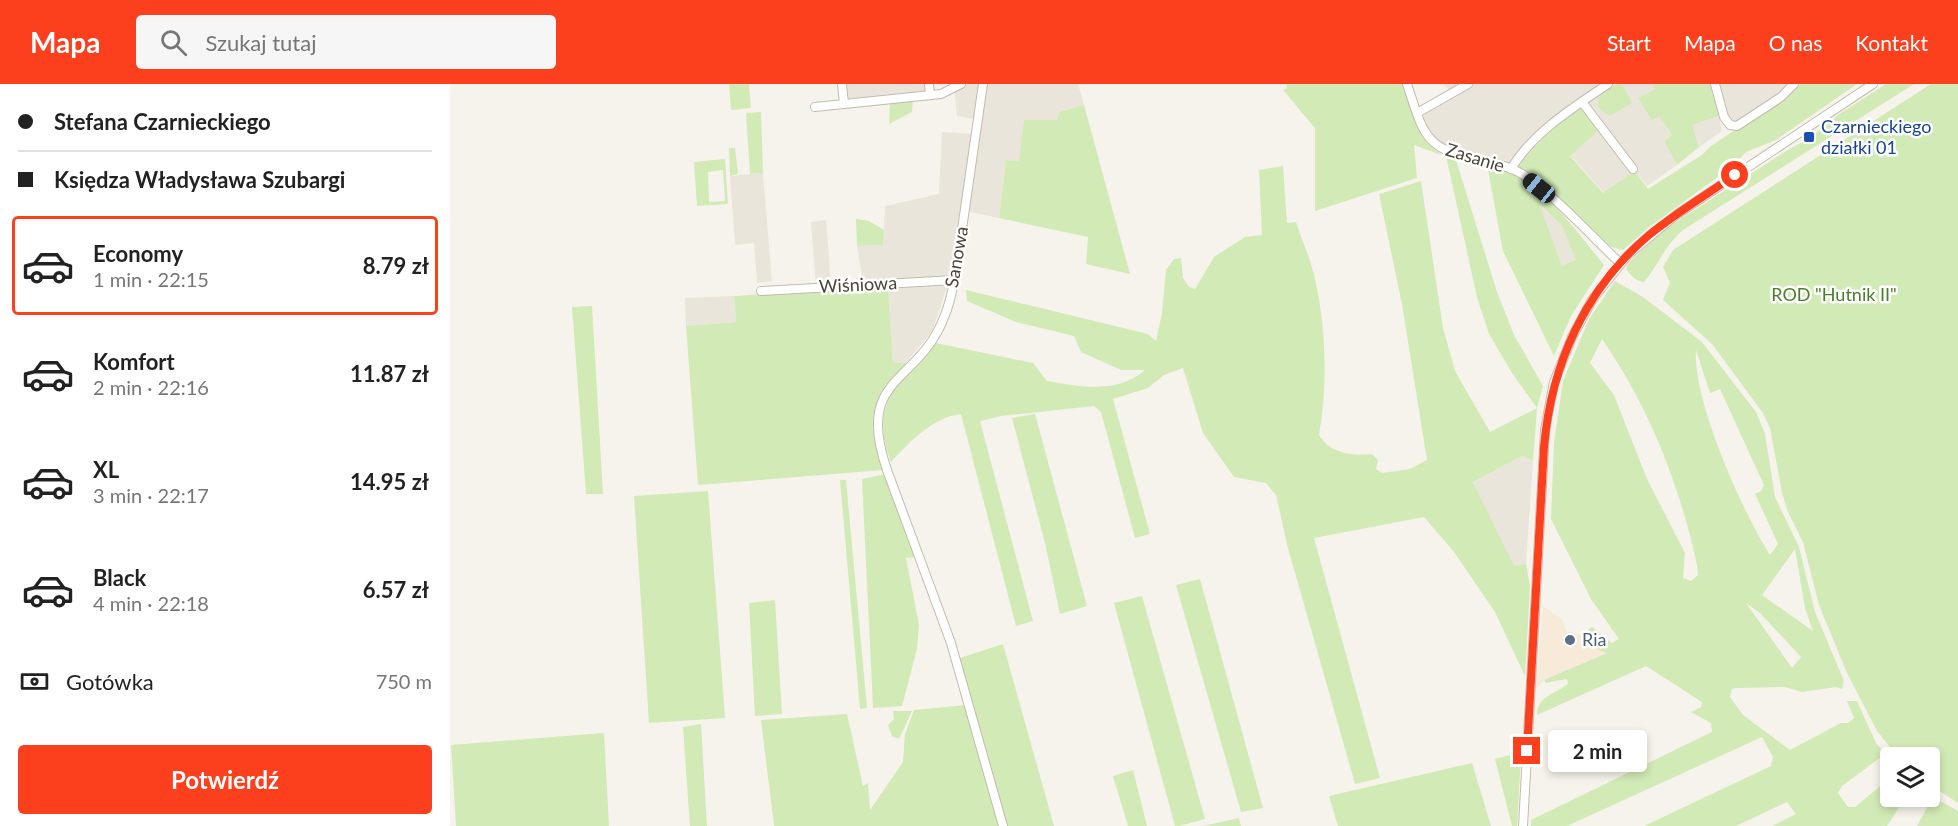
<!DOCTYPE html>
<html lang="pl">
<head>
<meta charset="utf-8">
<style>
	body { margin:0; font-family:Lato,sans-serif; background:#f6f6f6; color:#222; height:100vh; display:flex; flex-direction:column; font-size:22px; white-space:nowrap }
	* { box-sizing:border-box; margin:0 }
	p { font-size:20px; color:#767676 }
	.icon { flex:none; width:33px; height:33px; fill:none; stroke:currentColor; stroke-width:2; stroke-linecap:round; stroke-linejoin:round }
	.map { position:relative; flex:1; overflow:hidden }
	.sheet { display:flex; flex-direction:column; background:#fff; width:450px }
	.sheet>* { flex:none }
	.hud { display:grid; align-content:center; height:132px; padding:0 18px; background:#fff }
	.fabs { position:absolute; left:1430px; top:663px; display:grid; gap:12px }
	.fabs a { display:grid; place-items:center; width:60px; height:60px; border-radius:6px; background:#fff; box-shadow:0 3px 9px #0003; font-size:30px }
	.end { position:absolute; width:27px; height:27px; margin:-14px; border:8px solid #fc3f1d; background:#fff; box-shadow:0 0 0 3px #fff }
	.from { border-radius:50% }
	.bubble { position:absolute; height:42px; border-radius:6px; background:#fff; box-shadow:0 3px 9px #0003; font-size:20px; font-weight:700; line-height:42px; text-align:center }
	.car { position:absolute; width:18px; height:36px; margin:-18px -9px; border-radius:8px; box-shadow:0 0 4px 2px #0007; background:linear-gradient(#222 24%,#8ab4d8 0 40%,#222 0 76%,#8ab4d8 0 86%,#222 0) }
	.hud b { display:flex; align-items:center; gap:21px; height:57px; font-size:22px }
	.hud b+b { border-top:2px solid #e0e0e0 }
	.hud i { width:15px; height:15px; background:#222 }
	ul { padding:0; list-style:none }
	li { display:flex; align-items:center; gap:18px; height:99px; margin:0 12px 9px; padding:0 6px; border:3px solid transparent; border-radius:6px }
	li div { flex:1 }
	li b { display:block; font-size:22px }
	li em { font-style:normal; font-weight:700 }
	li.on { border-color:#fc3f1d }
	li>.icon { width:54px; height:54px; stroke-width:1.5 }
	.pay { display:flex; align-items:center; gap:15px; height:66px; padding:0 18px; font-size:22px }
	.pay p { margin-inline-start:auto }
	.action { display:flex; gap:12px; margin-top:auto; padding:12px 18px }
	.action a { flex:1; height:69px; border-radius:6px; background:#fc3f1d; color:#fff; font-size:24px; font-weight:700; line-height:69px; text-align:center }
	header { display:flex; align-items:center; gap:36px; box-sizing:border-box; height:84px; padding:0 30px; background:#fc3f1d; color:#fff }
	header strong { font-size:28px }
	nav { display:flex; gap:33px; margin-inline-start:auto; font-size:21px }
	.search { width:420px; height:54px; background:#f6f6f6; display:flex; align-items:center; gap:15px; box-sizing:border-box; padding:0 21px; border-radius:6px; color:#767676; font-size:22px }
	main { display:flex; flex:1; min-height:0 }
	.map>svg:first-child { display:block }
	.residential { fill:#eae5da }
	.commercial { fill:#f7ead8 }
	.green { fill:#d2eab5; fill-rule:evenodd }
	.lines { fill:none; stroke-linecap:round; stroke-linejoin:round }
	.minor-casing { stroke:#c2bbae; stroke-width:10 }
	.minor { stroke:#fff; stroke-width:8 }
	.route { stroke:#fc3f1d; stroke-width:8 }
	.transit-dot { fill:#1a4fb4; stroke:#fff; stroke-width:2 }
	.service-dot { fill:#5c6f8a; stroke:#fff; stroke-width:2 }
	.labels { text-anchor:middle; stroke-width:5; stroke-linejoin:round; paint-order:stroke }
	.transit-label { font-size:18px; fill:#164399; stroke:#fff; text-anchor:start }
	.street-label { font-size:18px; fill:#4b4439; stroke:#fff }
	.park-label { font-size:18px; fill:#4a7f2a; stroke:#fff }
	.service-label { font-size:18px; fill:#4e5e75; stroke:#fff; text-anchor:start }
</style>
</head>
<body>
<header>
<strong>Mapa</strong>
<div class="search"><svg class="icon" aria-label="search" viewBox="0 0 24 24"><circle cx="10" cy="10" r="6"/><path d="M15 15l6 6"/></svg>Szukaj tutaj</div>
<nav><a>Start</a><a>Mapa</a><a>O nas</a><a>Kontakt</a></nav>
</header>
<main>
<section class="sheet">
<div class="hud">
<b><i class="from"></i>Stefana Czarnieckiego</b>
<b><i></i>Księdza Władysława Szubargi</b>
</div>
<ul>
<li class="on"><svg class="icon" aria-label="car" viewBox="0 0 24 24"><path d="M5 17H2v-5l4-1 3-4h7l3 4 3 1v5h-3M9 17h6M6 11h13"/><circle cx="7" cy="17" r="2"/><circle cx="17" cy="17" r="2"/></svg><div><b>Economy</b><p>1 min · 22:15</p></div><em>8.79 zł</em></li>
<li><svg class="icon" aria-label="car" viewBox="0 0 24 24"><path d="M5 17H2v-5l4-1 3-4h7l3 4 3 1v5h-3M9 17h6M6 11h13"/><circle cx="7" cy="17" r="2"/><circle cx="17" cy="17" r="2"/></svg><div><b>Komfort</b><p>2 min · 22:16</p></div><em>11.87 zł</em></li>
<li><svg class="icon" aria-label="car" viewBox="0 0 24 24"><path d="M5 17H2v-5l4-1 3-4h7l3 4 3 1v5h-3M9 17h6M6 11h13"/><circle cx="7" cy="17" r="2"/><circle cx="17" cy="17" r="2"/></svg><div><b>XL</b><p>3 min · 22:17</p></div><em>14.95 zł</em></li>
<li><svg class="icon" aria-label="car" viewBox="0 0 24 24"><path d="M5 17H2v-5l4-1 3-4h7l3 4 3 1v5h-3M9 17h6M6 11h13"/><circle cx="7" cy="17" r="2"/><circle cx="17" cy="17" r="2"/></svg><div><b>Black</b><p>4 min · 22:18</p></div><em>6.57 zł</em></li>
</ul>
<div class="pay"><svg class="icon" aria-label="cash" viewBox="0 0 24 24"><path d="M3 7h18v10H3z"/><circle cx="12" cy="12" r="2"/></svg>Gotówka<p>750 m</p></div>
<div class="action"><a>Potwierdź</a></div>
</section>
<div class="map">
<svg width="1508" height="742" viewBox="0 0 1508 742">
	<rect width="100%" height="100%" fill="#f6f3ec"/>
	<!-- residential -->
	<path class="residential" d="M395 0H483V8L396 15Z
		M508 0H628L634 21 609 28 607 36 569 77 556 76 549 134 510 126 500 192 413 199 407 162 433 161 435 122 489 110 492 48 522 50 525 35 507 32 504 2Z
		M994 0H1202L1205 5 1188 14 1202 37 1209 31 1222 52 1214 57 1227 81 1197 102 1185 87 1154 109 1120 71 1132 24 1102 46 1066 82 1001 66 978 47 970 30 1001 9Z
		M1269 0H1340L1337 9 1284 39 1279 38Z
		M1269 32 1272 47 1249 63 1241 41Z
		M313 89 322 197 307 199 304 159 285 161 280 92Z
		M1088 118 1112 142 1127 176 1112 182Z
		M376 136 381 201 366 202 361 138Z
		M498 199 483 246 456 279H443L438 202Z
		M284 212 286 238 236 242 235 214Z
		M1072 372 1083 377 1076 480 1064 483 1023 398Z"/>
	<!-- commercial -->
	<path class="commercial" d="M1093 522 1112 535 1116 547 1133 551 1138 561 1158 568 1094 596 1086 605Z"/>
	<!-- green -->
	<path class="green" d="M279 0H299L301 24 281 26Z
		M836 0H955C963 27 968 52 991 71L964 61 967 94 865 127V44L833 6 837 4Z
		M1167 0H1172L1182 19 1162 31 1155 30 1148 22 1150 11Z
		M1202 0H1260L1269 32 1242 41 1249 63 1227 81 1214 57 1222 51 1209 32 1202 37 1188 14 1205 5Z
		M1350 0H1407L1326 56 1296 68 1283 82 1199 143 1173 166 1154 161 1066 82 1102 46 1132 23 1150 45 1120 72 1153 109 1185 87 1198 105 1252 71 1261 62 1343 8Z
		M1436 0H1464L1233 146C1215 161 1209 180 1194 198 1186 197 1181 192 1176 185L1179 178 1218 143 1341 64 1359 55 1388 31Z
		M1481 0H1508V719L1479 700V674L1448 673 1427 647 1397 589 1369 521 1353 458 1338 428 1332 409 1320 344 1313 329 1262 260 1213 216 1220 199 1213 183 1223 166Z
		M463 16 462 28 439 40 440 17Z
		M634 21 680 190 636 180 638 153 549 134 556 76 569 77 574 36H607L609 28Z
		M311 28 313 89 300 90 296 29Z
		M279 64H285L288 90 280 92Z
		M996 72 1006 76 1047 208 1064 251 1093 302 1087 324 1083 377 1072 372 1023 398 1064 482 1076 480 1080 502 1075 592 1045 528 1004 468 974 433 864 454 930 694 905 700 838 464 826 411 816 399 784 393 753 349 733 284 714 291 698 304 663 315 700 450 685 454 651 328 644 322 551 332 530 337 583 537 566 542 511 330C481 334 461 357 441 378 417 316 453 296 490 251L486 259 583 279 597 297C631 303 667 310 695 286H671L631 268 624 252 566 238 517 217 516 206 698 250 706 257 712 229 716 186 724 175 731 174 733 194 739 203 745 205 764 173 795 153 812 151 809 86 833 82 837 139 846 138C852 157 861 176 865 195 876 244 878 302 869 351 880 370 904 372 922 370L928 376 926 385 932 389 960 385 977 376 952 220 929 110 971 97 993 244 1005 287 1040 348 1087 324 1062 289 1039 250 1027 213Z
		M275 75 278 120 247 122 244 78ZM273 86 275 117 259 118 258 88Z
		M1037 81C1089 92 1122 142 1154 181L1121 232 1104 272 1053 167ZM1089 119 1112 142 1126 176 1112 182Z
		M406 135 419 137 434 146 433 161 407 162Z
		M1165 197 1193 213 1252 258 1306 328 1315 350 1325 413 1349 463 1365 528 1394 597 1392 605 1386 603 1352 608 1335 603 1286 604 1282 605 1280 613 1293 631 1340 666 1391 639H1398L1404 634 1397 617H1407L1426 659 1435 670 1392 702 1388 709 1398 723H1405L1440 694V712L1456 713 1437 742H1322L1346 730 1337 718 1286 742H1194L1321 682 1323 673 1312 653 1117 742H1081V736L1262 648 1261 639 1241 628 1251 623 1252 618 1196 582 1087 631C1087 612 1105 610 1118 600L1117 595 1096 599 1094 596 1157 569 1138 561 1135 556 1138 546 1142 543 1162 559 1169 555 1141 515 1101 435 1104 359 1113 297 1139 235ZM1152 255C1199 323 1230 401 1247 481L1248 491 1241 497 1233 494 1235 469 1197 395 1164 311 1140 279ZM1246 266 1260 309 1270 305 1314 401 1311 407 1305 410 1328 460 1320 471C1293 429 1242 315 1246 266ZM1345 465 1355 524 1363 547 1312 511ZM1296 519 1310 529 1351 573 1342 584Z
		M438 202 443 279H456C420 322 415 331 433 386L248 401 236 242 286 238 284 212Z
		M142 222 153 410H136L122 223Z
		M585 330 637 522 610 530 595 459 562 334Z
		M436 390 468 473 456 474 469 541 467 565 452 622 423 624 412 395Z
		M390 396H396L417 624 410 625Z
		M258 407 275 634 199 639 184 412Z
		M750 495 813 724 791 728 726 501Z
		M692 512 755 735 729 742H725L664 519Z
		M325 516 332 630 305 632 299 519Z
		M553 560 604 742H556L510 574Z
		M516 621 550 742H324L311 636 397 630 413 702 418 699 420 726 453 678 455 650 464 626Z
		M443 627H462L449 655 442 652 438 641 444 635Z
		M251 640 257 742H240L233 643Z
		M154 649 159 742H6L1 661Z
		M1060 671H1071L1067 742H1062L1045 675Z
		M1022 679 1041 742H888L879 712Z
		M683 686 697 742H678L663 692Z
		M1483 713 1508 727V742H1467Z
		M789 734 791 742H753Z"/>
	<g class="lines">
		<!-- minor casing -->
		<g class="minor-casing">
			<path id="minor" d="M392 0 394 20
				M479 0 480 11
				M533 0C525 53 518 106 510 159 506 183 504 208 495 231 469 302 404 290 437 386L501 559 553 742
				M957 0C973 48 974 66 1028 76 1043 79 1059 82 1072 90 1105 111 1141 152 1170 179
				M1265 0 1274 33 1280 41 1287 42 1331 13 1344 0
				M1132 18 1183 85
				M365 23 491 10 511 0
				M967 29 1018 0
				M1061 85C1082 49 1124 23 1158 0
				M311 207 504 196
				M1073 742 1095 346 1104 298 1122 253 1142 216 1178 171 1226 131 1423 0"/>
		</g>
		<!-- minor -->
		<use href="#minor" class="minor"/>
	</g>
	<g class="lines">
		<!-- route -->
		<path class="route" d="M1077 667 1094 363C1101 281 1135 205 1199 151 1226 129 1256 111 1285 91"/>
	</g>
	<!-- markers -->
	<rect class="transit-dot" x="1353" y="47" width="12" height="12" rx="3"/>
	<circle class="service-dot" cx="1120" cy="556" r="6"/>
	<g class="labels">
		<!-- transit labels -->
		<g class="transit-label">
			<text x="1371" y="49">Czarnieckiego<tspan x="1371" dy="21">działki 01</tspan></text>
		</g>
		<!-- street labels -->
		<g class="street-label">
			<text transform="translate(1025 74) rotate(17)" y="6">Zasanie</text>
			<text transform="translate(507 173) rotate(-80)" y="6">Sanowa</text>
			<text transform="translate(408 201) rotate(-3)" y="6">Wiśniowa</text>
		</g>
		<!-- park labels -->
		<g class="park-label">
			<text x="1384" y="217">ROD "Hutnik II"</text>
		</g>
		<!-- service labels -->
		<g class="service-label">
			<text x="1132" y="562">Ria</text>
		</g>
	</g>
</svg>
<div class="fabs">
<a><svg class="icon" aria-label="layers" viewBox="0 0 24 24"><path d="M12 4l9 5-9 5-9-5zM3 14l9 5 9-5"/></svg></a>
</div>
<i class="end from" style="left:1285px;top:91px"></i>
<i class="end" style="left:1077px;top:667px"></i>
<div class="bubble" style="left:1098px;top:646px;width:99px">2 min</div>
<i class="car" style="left:1089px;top:104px;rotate:309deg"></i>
</div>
</main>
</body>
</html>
